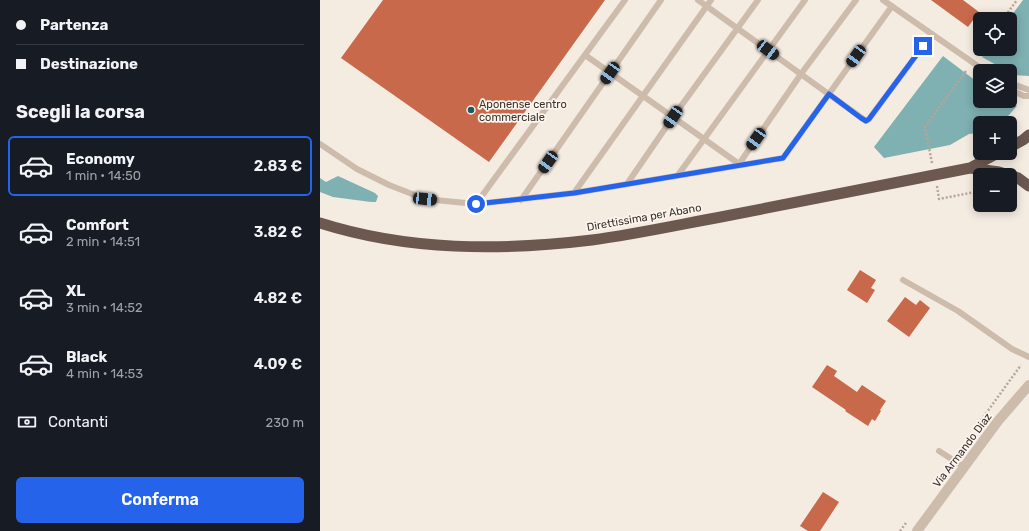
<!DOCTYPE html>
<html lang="it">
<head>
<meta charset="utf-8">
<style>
	body { margin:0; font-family:Rubik,sans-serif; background:#20242c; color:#f1f3f6; height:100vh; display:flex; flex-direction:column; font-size:15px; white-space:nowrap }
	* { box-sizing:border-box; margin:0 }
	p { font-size:13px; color:#9ea1a6 }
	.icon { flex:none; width:22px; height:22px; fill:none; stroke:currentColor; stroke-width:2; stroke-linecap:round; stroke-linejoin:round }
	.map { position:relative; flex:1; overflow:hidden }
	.details { display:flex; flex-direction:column; background:#171b24; width:320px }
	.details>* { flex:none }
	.banner { display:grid; align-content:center; height:88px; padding:0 16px; background:#171b24 }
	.buttons { position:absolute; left:653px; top:12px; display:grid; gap:8px }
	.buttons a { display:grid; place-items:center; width:44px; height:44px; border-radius:6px; background:#171b24; box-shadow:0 2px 10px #0003; font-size:20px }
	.end { position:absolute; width:18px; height:18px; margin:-9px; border:5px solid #2563eb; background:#fff; box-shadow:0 0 0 2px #fff }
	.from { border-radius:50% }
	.car { position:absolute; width:12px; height:24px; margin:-12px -6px; border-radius:5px; box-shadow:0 0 3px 1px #0007; background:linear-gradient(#222 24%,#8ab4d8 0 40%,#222 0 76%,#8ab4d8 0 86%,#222 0) }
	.banner b { display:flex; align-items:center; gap:14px; height:38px; font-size:15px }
	.banner b+b { border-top:1px solid #363941 }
	.banner i { width:10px; height:10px; background:#f1f3f6 }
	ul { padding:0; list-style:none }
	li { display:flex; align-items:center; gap:12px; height:60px; margin:0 8px 6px; padding:0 8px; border:2px solid transparent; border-radius:6px }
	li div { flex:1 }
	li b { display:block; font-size:15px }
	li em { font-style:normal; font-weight:600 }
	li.current { border-color:#2563eb }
	li>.icon { width:36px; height:36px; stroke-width:1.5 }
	h2 { padding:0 16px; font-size:18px; line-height:48px }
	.pay { display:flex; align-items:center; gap:10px; height:44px; padding:0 16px; font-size:15px }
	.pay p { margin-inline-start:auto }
	.action { display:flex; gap:8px; margin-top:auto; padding:8px 16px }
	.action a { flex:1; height:46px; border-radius:6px; background:#2563eb; color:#fff; font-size:16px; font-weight:600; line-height:46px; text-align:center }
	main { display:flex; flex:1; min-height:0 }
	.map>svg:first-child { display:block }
	.water { fill:#7fb0b2 }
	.building { fill:#c8694b }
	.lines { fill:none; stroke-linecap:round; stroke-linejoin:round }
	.path { stroke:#b9a596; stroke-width:2.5; stroke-dasharray:2 2; stroke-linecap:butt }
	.service { stroke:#cdbbac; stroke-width:6 }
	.tertiary { stroke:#cdbbac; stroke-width:10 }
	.trunk { stroke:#6c584f; stroke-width:11 }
	.route { stroke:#2563eb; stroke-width:5 }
	.poi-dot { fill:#1f5a5e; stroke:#fbf5ee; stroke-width:1.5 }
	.labels { text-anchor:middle; stroke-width:3.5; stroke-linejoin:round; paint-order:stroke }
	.poi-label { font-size:11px; fill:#3b302b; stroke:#fbf5ee; text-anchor:start }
	.street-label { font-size:11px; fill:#3b302b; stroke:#fbf5ee }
</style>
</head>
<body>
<main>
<section class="details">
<div class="banner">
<b><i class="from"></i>Partenza</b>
<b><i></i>Destinazione</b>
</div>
<h2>Scegli la corsa</h2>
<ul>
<li class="current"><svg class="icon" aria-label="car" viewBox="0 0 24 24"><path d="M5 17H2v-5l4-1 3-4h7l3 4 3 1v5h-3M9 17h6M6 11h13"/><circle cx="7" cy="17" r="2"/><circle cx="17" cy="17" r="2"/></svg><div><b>Economy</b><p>1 min · 14:50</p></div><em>2.83 €</em></li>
<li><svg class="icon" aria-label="car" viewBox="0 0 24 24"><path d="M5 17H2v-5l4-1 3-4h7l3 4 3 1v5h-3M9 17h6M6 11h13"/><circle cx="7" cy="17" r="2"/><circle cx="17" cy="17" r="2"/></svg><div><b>Comfort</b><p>2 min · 14:51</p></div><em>3.82 €</em></li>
<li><svg class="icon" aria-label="car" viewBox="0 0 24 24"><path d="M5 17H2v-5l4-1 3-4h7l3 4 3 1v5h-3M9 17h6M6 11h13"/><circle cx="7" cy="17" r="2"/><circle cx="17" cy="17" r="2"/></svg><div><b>XL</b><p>3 min · 14:52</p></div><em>4.82 €</em></li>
<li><svg class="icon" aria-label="car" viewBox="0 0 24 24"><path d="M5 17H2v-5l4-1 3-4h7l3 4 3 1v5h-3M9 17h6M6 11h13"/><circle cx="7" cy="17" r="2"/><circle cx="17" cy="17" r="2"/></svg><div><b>Black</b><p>4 min · 14:53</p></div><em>4.09 €</em></li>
</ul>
<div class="pay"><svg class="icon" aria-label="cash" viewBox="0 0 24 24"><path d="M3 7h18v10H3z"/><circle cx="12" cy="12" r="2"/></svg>Contanti<p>230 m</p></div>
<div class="action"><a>Conferma</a></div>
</section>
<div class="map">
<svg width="709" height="531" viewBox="0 0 709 531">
	<rect width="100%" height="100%" fill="#f4ebe1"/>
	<!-- water -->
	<path class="water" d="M703 0H709V76L694 75 690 73V71H687L662 57 667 49H690L689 19Z
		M623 56 660 84V101H688L697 106 682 123H660V133L649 134 630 145 564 158 554 147Z
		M18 176 55 193 58 196 56 202H51L13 197 0 192V178L6 182Z"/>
	<!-- building -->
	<path class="building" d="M63 0H285L169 162 21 58Z
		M611 0H643L659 12 648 27Z
		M540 270 556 280 551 288 555 290 547 303 527 290Z
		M585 297 596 305 600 300 610 308 589 337 567 321Z
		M507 365 517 371 514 376 537 392 542 385 566 401 560 410 561 411 555 421 552 419 548 426 525 411 526 410 492 387Z
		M503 492 519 502 500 531H488L480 526Z"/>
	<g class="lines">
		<!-- path -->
		<path class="path" d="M683 19 697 0
			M657 55 662 49
			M612 163 605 127 646 71
			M617 186 619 199 660 191
			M654 430 701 365
			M580 531 586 523"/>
		<!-- service -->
		<path class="service" d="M378 0 546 121 549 119 612 34
			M563 0 665 71
			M265 55 384 139 419 164 481 74 536 0
			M690 83 709 90
			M690 90 704 96H709
			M0 144 37 169 69 185 105 199 156 204 254 193 463 158 572 6
			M358 175 485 0
			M307 184 353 117 438 0
			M254 193 391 0
			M201 200 341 0
			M156 204 305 0
			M583 280 638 311 692 349 709 357
			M619 451 644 467"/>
		<!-- tertiary -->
		<path class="tertiary" d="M597 531 678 421 709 385"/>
		<!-- trunk -->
		<path class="trunk" d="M690 147 703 140 709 135
			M650 168 679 172 689 175
			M690 175 698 178 709 186
			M0 223C88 251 181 251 272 240 317 234 362 224 406 216 487 200 569 184 650 168L678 153"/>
	</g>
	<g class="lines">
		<!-- route -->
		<path class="route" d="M156 204 254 193 463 158 509 94 541 118 546 121 549 119 603 46"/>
	</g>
	<!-- markers -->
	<circle class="poi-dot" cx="151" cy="110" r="4"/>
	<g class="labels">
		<!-- poi labels -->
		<g class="poi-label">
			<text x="159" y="108">Aponense centro<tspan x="159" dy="13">commerciale</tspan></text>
		</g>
		<!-- street labels -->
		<g class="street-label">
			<text transform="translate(324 217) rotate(-10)" y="4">Direttissima per Abano</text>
			<text transform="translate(642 450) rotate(-53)" y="4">Via Armando Diaz</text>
		</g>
	</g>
</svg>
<div class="buttons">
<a><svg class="icon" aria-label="locate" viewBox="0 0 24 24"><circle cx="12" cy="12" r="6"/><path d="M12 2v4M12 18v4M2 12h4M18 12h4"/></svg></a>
<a><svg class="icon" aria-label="layers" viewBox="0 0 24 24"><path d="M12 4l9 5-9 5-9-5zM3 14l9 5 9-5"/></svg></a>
<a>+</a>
<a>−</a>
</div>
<i class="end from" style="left:156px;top:204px"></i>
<i class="end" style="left:603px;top:46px"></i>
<i class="car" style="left:448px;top:50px;rotate:127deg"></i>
<i class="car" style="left:536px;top:56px;rotate:216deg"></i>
<i class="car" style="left:290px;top:73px;rotate:215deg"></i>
<i class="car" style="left:353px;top:117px;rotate:214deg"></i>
<i class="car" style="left:436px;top:139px;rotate:215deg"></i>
<i class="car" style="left:228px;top:162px;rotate:215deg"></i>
<i class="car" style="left:105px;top:199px;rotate:96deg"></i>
</div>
</main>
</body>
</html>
